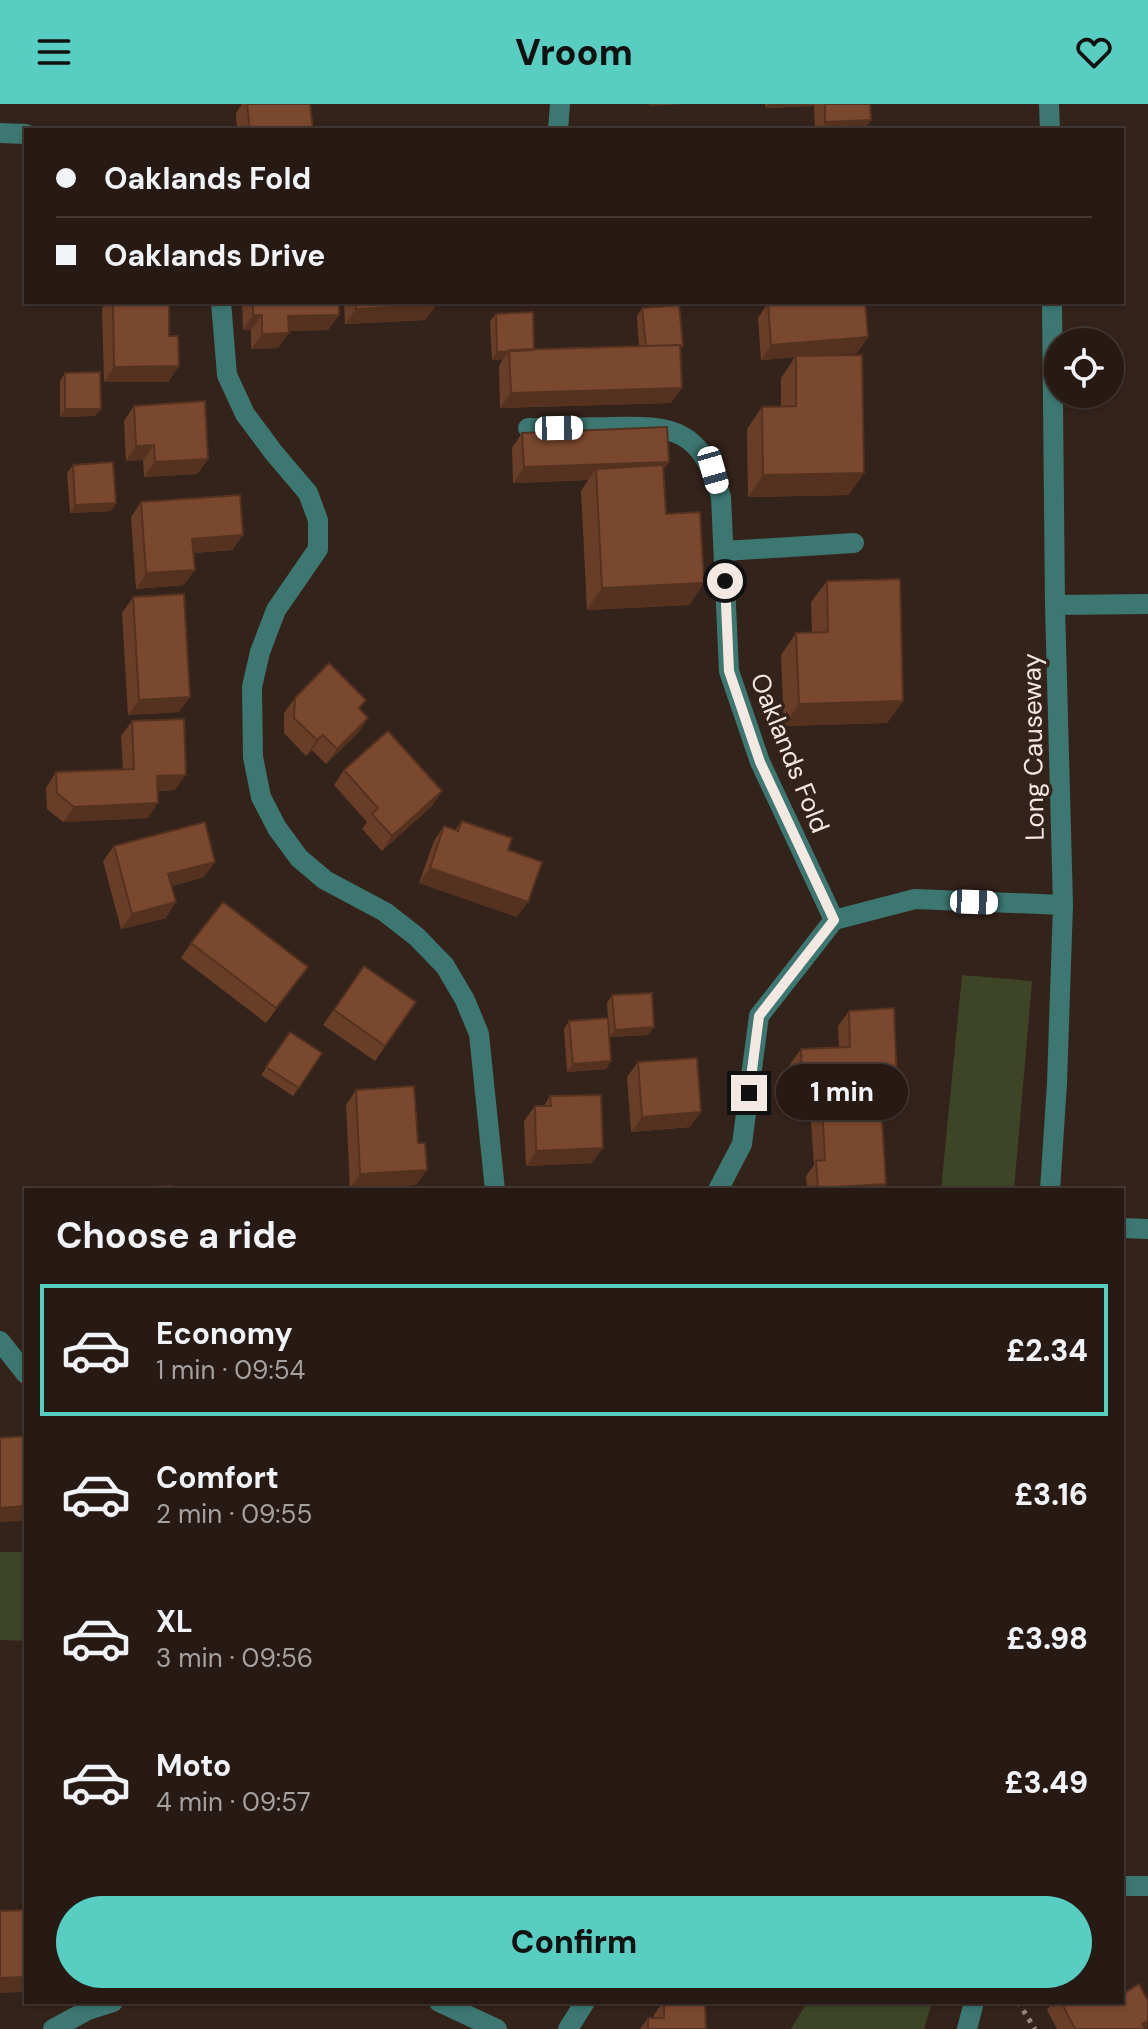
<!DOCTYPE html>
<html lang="en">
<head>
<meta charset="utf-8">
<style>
	body { margin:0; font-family:"DM Sans",sans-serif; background:#332722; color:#f1f3f6; height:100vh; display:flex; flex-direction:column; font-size:30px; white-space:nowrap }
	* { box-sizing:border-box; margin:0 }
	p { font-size:26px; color:#a4a1a0 }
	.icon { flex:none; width:44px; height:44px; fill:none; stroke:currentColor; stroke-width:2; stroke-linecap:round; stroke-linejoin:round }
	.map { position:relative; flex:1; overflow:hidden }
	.details { position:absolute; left:24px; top:1084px; width:1100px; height:816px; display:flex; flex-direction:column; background:#271a14; border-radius:0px; box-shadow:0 2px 6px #0004,0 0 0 2px #433834 }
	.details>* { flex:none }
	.top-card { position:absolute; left:24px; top:24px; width:1100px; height:176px; border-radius:0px; box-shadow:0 2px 6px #0004,0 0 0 2px #433834; display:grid; align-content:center; height:176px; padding:0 32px; background:#271a14 }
	.tools { position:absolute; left:1044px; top:224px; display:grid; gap:16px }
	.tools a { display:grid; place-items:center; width:80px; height:80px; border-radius:50%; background:#271a14; box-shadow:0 2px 6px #0004,0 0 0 2px #433834; font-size:40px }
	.end { position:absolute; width:36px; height:36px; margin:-18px; border:10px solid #f4e8e3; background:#111; box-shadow:0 0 0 4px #111 }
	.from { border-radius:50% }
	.bubble { position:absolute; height:56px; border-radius:28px; background:#271a14; box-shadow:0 2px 6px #0004,0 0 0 2px #433834; font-size:26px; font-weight:800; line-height:56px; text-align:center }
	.car { position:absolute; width:24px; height:48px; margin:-24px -12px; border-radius:10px; box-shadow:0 0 6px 2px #0007; background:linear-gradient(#fff 24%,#345 0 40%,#fff 0 76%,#345 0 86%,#fff 0) }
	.top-card b { display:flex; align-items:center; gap:28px; height:76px; font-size:30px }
	.top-card b+b { border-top:2px solid #433834 }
	.top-card i { width:20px; height:20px; background:#f1f3f6 }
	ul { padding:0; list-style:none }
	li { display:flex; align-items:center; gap:24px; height:132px; margin:0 16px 12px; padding:0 16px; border:4px solid transparent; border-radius:0px }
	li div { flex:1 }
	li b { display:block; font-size:30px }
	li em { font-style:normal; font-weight:800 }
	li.current { border-color:#57cec1 }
	li>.icon { width:72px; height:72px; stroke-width:1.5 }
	h2 { padding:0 32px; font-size:36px; line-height:96px }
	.primary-button { display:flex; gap:16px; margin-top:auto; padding:16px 32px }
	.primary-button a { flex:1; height:92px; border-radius:48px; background:#57cec1; color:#111; font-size:32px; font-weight:800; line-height:92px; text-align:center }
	header { display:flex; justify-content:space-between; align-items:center; height:104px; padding:0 32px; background:#57cec1; color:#111; font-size:36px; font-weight:800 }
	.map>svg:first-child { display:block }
	.green { fill:#3e4426 }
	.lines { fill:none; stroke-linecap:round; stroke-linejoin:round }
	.path { stroke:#968881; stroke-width:5; stroke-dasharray:4 6; stroke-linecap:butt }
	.minor { stroke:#3c7771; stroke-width:20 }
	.wall { fill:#693e28 }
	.shaded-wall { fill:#553220 }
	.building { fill:#7a482e; stroke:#553220; stroke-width:2 }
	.route { stroke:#f4e8e3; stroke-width:10 }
	.labels { text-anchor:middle; stroke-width:7; stroke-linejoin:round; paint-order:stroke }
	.street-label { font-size:26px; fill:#f4e8e3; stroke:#34231b }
</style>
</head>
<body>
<header><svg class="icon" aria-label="menu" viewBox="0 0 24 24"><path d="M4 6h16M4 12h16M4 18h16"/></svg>Vroom<svg class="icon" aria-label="heart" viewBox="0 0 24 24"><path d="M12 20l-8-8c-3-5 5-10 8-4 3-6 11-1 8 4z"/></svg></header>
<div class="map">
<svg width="1148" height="1925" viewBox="0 0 1148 1925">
	<rect width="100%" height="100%" fill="#34231b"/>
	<!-- green -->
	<path class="green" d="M962 871 1032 877 1014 1086H941Z
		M0 1448H26V1537L0 1536Z
		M807 1898H932L924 1925H791Z"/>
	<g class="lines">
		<!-- path -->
		<path class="path" d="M1018 1898 1035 1925"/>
		<!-- minor -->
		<path class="minor" d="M1049 0 1050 26
			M558 26 560 0
			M0 29 26 30
			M221 198 227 271 245 310 274 349 308 389 318 416V445L276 506 260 548 252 583 253 653 261 693 277 724 299 754 325 776 385 808 417 833 445 862 465 896 479 930 495 1086
			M528 324C555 324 582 323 609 323 674 321 701 325 721 393L729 567 760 658 834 816
			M724 447 854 439
			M1055 501 1148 500
			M718 1086 742 1040 759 912 834 816 915 795 1063 801
			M1050 1086 1057 979 1063 801 1055 501 1052 198
			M1122 1124 1148 1125
			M0 1237 26 1270
			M1122 1782H1148
			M439 1898 497 1925
			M53 1925 88 1906 113 1898
			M568 1925 585 1898
			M967 1925 974 1898"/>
	</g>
	<!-- wall -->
	<path class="wall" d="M242 0H310L313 26H237L236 9Z
		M765 0H870L871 16 864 26H815L814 2 766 4Z
		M106 198H169V232L179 262 168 278H104L102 204Z
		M242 198H339V211L328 226 289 227 278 244 251 245V226H243Z
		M344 198H435L436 201 425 216 345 220Z
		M768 199 868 233 857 249 810 252 849 391 748 393 747 325 762 303H781V274L795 253 761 256 758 214Z
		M642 204 680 247 671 299 500 304 499 262 503 255 492 256 490 217 496 210 534 246 639 242 637 212Z
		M65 269 95 312 60 313V277Z
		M134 302 208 355 197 370 144 373 143 356 126 357 124 317Z
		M522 329 669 358 663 366 666 410 704 479 689 501 587 506 581 387 588 376 513 379 512 344Z
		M73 361 111 407 70 409 67 369Z
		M141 398 243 431 232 446 193 449 184 481 136 485 131 413Z
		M827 477 903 597 887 619 784 622 781 551 796 529H812L811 498Z
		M133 493 179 608 128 611 122 509Z
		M295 594 368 614 358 629 326 660 312 646 306 652 284 629V609Z
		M132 617 175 686 158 687 148 714 63 718 47 705 46 684 56 668 123 665 121 632Z
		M344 666 432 702 382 747 362 725 367 718 334 681Z
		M462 717 517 813 419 779 434 737 444 722 455 726Z
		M114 742 204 773 172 782 166 814 121 825 103 757Z
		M191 839 308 863 266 919 181 854Z
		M364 862 416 898 375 957 323 921Z
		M612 891 654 923 648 931 609 933 611 957 606 965 567 968 564 925 569 917 609 927 607 899Z
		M849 907 886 992 792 996 790 960 801 945 839 943 838 922Z
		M290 928 322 949 293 992 261 971Z
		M638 958 690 1023 631 1028 627 973Z
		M356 986 418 1039 427 1066 416 1081 350 1085 346 1001Z
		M550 992 592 1059 526 1062 524 1017 535 1002H544Z
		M822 1003 886 1080 881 1086H807L806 1072 814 1061 811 1018Z
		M663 1898H746L705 1900 706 1925H640L648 1914H654V1911Z
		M1053 1898H1122L1147 1925H1057L1047 1906Z"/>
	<!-- shaded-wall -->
	<path class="shaded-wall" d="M650 0H688L648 2Z
		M768 0H815L814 2 766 4Z
		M871 16 864 26H820L825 18Z
		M436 201 425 216 345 220 356 205Z
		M253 211H262L251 226H243Z
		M339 211 328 226 278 227 288 212Z
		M289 229 278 244 251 245 262 230Z
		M868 233 857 249 761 256 771 241Z
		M497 248H509L503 255 492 256Z
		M179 262 168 278H104L114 263Z
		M682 284 671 299 500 304 511 289Z
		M65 305H101L95 312 60 313Z
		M154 341 143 356 126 357 136 342Z
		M208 355 197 370 144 373 155 358Z
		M669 358 658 373 596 365 588 376 513 379 524 363Z
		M864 369 849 391 748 393 763 371Z
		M116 399 111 407 70 409 75 401Z
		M243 431 232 446 182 450 192 435Z
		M195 466 184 481 136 485 146 469Z
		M704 479 689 501 587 506 602 484Z
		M190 593 179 608 128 611 139 596Z
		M903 597 887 619 784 622 799 600Z
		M368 614 358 629 326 660 337 645Z
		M323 631 312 646 306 652 317 636Z
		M186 671 175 686 146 687 157 672Z
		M442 687 432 702 382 747 392 732Z
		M158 699 148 714 63 718 74 703Z
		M215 758 204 773 158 785 168 770Z
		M430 764 528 798 517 813 419 779Z
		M176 798 166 814 121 825 132 810Z
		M654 923 648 931 609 933 615 926Z
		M611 957 606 965 567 968 573 960Z
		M897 977 886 992 792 996 802 981Z
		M701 1008 690 1023 631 1028 642 1013Z
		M603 1044 592 1059 526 1062 536 1047Z
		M427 1066 416 1081 350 1085 360 1070Z
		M886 1080 881 1086H817L818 1084Z
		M26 1402V1417L0 1418V1404Z
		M26 1873V1888L0 1889V1874Z
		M685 1898H746L683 1901Z
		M1148 1917 1147 1925H1139L1142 1920Z"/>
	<!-- building -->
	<path class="building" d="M247 0H310L313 26H250Z
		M825 0H870L871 16 825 18Z
		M113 198H169V232H178L179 262 114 263Z
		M253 198H339V211L288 212 289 229 262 230V211H253Z
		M355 198H435L436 201 356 205Z
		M776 198H865L868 233 771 241 768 199Z
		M679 201 683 242 680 243V241L646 242 642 204Z
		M533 208 534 246 497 248 496 210Z
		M680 241 682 284 511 289 509 246Z
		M862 251 864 369 763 371 762 303 796 302V252Z
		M100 268 101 305H65V269Z
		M205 297 208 355 155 358 154 341 136 342 134 302Z
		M667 323 669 358 524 363 522 329Z
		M113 358 116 399 75 401 73 361Z
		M663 361 666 410 700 408 704 479 602 484 596 365Z
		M240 391 243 431 192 435 195 466 146 469 141 398Z
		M900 475 903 597 799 600 796 529 828 528 827 477Z
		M184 490 190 593 139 596 133 493Z
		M329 559 366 596 359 604 368 614 337 645 323 631 317 636 294 614 295 594Z
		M184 615 186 671 157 672 158 699 74 703 57 689 56 668 134 665 132 617Z
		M388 627 442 687 392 732 372 710 378 704 344 666Z
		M462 717 512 734 508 746 542 758 528 798 430 764 444 722 458 727Z
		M205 718 215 758 168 770 176 798 132 810 114 742Z
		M223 798 308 863 276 904 191 839Z
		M364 862 416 898 385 942 334 906Z
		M652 889 654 923 615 926 612 891Z
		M894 904 897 977 802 981 801 945 850 943 849 907Z
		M608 914 611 957 573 960 569 917Z
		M290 928 322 949 299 984 266 963Z
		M697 954 701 1008 642 1013 638 958Z
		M414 982 418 1039H425L427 1066 360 1070 356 986Z
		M601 991 603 1044 536 1047 535 1002H551L550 992Z
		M881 1000 886 1080 818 1084 816 1057 825 1056 822 1003Z
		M171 1082V1086H129V1085Z
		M26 1332V1402L0 1404V1334Z
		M26 1806V1873L0 1874V1807Z
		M1122 1880 1126 1888 1139 1880 1148 1897V1917L1142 1920 1145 1925H1075L1061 1898H1122Z
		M664 1898H705L706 1925H648V1914H664Z"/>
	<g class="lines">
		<!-- route -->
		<path class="route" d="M725 477 729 567 760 658 834 816 759 912 749 989"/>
	</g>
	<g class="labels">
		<!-- street labels -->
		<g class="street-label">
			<text transform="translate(1033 643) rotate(-91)" y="9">Long Causeway</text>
			<text transform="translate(790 649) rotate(68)" y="9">Oaklands Fold</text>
		</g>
	</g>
</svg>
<div class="tools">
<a><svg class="icon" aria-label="locate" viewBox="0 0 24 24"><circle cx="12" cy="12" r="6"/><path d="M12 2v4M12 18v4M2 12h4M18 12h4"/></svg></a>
</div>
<i class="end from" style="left:725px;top:477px"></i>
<i class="end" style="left:749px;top:989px"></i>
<div class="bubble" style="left:776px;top:960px;width:132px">1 min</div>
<i class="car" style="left:559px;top:324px;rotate:89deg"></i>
<i class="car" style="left:713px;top:366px;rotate:164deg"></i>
<i class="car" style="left:974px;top:798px;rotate:92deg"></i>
<div class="top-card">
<b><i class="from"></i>Oaklands Fold</b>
<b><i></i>Oaklands Drive</b>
</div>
<section class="details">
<h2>Choose a ride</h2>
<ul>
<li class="current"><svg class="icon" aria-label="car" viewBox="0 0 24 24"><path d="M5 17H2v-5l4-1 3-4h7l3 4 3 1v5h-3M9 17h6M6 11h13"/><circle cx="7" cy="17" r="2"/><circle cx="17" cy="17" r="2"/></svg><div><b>Economy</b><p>1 min · 09:54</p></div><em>£2.34</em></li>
<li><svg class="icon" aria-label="car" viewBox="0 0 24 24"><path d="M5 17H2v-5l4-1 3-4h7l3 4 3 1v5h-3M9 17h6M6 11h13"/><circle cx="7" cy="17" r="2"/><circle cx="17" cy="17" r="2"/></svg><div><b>Comfort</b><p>2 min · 09:55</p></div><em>£3.16</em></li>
<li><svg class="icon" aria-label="car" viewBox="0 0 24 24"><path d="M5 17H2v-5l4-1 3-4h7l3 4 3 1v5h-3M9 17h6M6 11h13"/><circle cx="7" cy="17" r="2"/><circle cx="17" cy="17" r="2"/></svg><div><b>XL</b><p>3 min · 09:56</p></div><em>£3.98</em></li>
<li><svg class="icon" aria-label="car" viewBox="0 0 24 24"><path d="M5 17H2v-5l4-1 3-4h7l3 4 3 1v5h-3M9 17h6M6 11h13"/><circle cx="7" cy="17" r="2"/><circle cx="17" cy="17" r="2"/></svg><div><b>Moto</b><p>4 min · 09:57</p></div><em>£3.49</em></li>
</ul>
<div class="primary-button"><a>Confirm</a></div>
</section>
</div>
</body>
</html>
